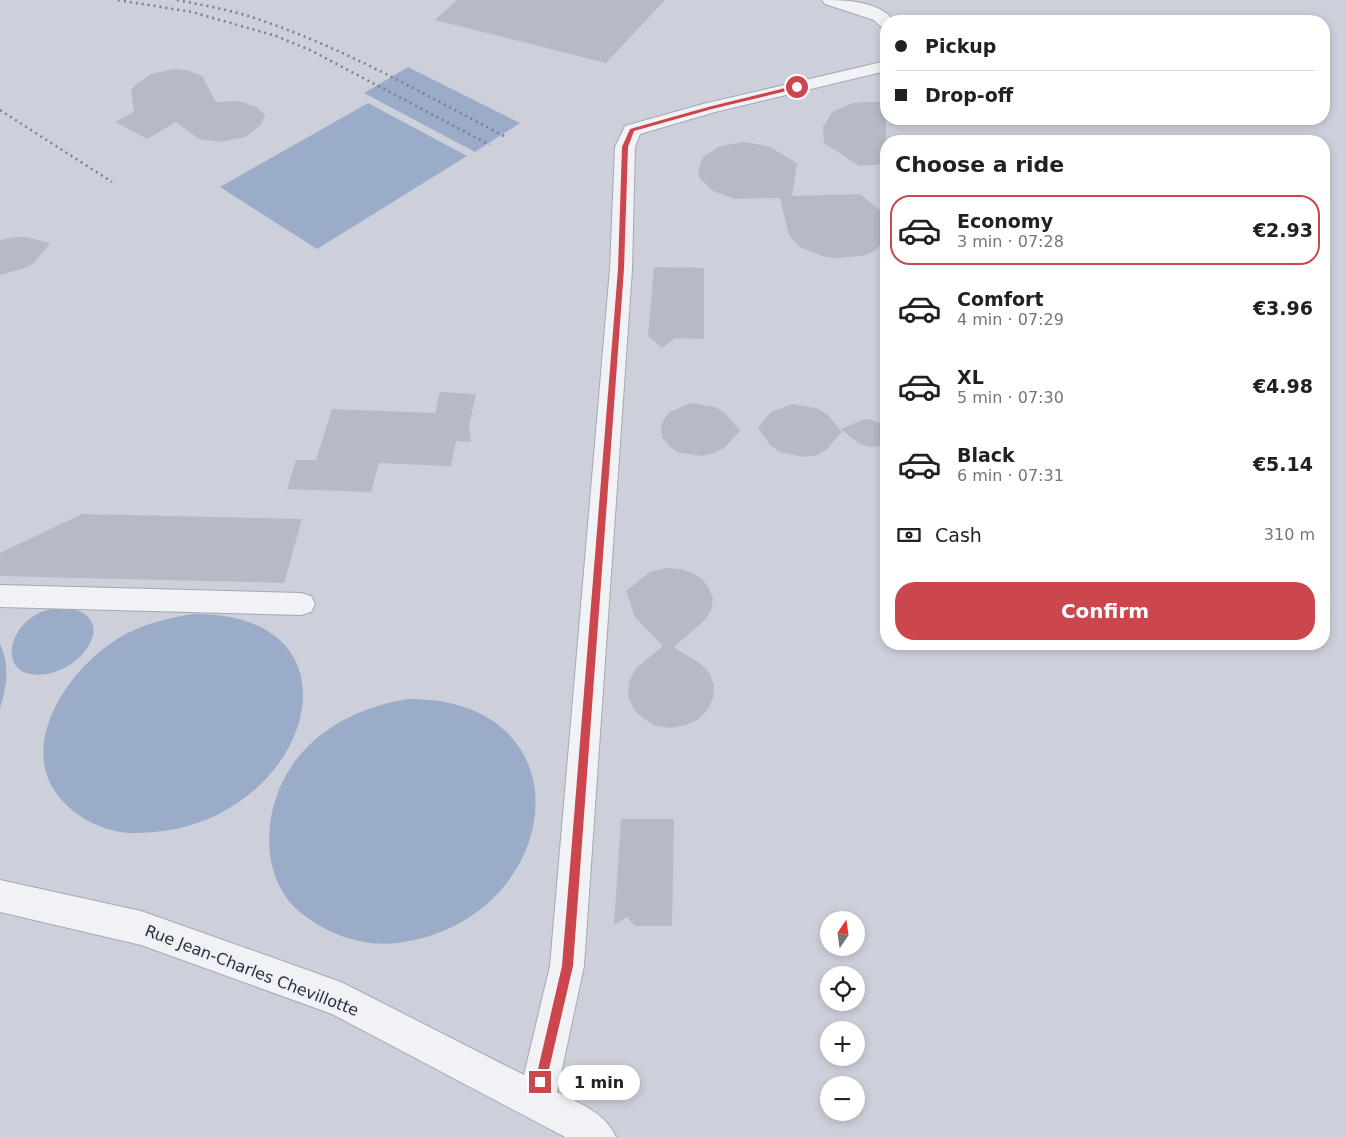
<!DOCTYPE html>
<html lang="en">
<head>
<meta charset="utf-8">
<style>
	body { margin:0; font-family:"DejaVu Sans",sans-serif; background:#f6f6f6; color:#202124; height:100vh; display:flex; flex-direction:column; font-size:19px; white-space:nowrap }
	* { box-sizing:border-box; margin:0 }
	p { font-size:16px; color:#757577 }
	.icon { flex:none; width:28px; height:28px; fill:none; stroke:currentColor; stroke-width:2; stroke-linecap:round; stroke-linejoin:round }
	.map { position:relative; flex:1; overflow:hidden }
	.panel { position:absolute; left:880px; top:135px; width:450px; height:515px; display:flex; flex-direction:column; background:#fff; border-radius:20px; box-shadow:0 2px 8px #0003 }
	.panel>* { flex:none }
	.hud { position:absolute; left:880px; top:15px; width:450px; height:110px; border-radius:20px; box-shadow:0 2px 8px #0003; display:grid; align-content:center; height:110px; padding:0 15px; background:#fff }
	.needle { width:32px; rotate:13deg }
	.buttons { position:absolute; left:820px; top:911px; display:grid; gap:10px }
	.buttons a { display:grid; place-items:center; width:45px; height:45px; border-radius:50%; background:#fff; box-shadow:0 2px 8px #0003; font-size:25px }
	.end { position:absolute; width:22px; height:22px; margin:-11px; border:6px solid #cb464d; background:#fff; box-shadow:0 0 0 2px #fff }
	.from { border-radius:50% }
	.bubble { position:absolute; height:35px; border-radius:18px; background:#fff; box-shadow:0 2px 8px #0003; font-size:16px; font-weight:700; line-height:35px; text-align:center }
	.hud b { display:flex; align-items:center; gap:18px; height:48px; font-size:19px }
	.hud b+b { border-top:1px solid #e0e0e0 }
	.hud i { width:12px; height:12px; background:#202124 }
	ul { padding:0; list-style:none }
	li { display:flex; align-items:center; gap:15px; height:70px; margin:0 10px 8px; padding:0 5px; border:2px solid transparent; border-radius:20px }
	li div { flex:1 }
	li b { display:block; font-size:19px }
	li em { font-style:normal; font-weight:700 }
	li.current { border-color:#cb464d }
	li>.icon { width:45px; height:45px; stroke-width:1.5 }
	h2 { padding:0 15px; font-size:22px; line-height:60px }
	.pay { display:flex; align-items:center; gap:12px; height:55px; padding:0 15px; font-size:19px }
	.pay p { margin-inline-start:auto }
	.action { display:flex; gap:10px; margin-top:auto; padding:10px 15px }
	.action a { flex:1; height:58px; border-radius:20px; background:#cb464d; color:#fff; font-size:20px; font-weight:700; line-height:58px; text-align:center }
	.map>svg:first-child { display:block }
	.built { fill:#cdd0da; fill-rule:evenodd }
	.water { fill:#9aacc7 }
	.building { fill:#b6bac4 }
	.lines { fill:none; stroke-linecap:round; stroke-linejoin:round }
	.minor-casing { stroke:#a4a8b2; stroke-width:2 }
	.minor { fill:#f1f2f6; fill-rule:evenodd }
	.rail { stroke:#787f91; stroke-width:2.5; stroke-dasharray:2 4; stroke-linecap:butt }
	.route { fill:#cb464d }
	.labels { text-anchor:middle; stroke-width:4; stroke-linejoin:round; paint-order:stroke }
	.near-street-label { font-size:16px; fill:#282e3e; stroke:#eef0f5 }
</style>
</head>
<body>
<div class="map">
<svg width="1346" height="1137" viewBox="0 0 1346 1137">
	<rect width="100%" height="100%" fill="#dfe1e8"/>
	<!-- built -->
	<path class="built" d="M0 0H1346V1137H0ZM886 21H1324V119H886ZM886 141H1324V644H886ZM829 920H856V948H829ZM829 975H856V1002H829ZM829 1030H856V1058H829ZM829 1085H856V1112H829Z"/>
	<!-- water -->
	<path class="water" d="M408 67 520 123 475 152 364 93Z
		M368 103 467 156 317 249 220 187Z
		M63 607C128 615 76 682 30 674 0 668 11 629 34 616 42 610 53 609 63 607Z
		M194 614C345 613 326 761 217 815 190 828 162 833 133 833 111 833 87 823 71 809 8 757 65 670 119 638 142 624 167 618 194 614Z
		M0 644C10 665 7 687 0 708Z
		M408 699C587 698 567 906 414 940 373 950 334 939 301 913 267 886 263 836 276 798 295 740 350 708 408 699Z"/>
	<!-- building -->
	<path class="building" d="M457 0H665L606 63 435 20Z
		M174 69 186 70 202 76 216 102 239 101 257 107 265 115 261 125 245 137 221 142 199 139 176 122 147 139 115 122 134 112 131 91 135 85 151 74Z
		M867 102H886V164L859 166 824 143 823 127 832 112 853 103Z
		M743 142 768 146 797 163 792 196 860 194 882 212 886 219V239L873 252 861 256 835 258 822 256 800 247 792 239 788 232 780 198 735 199 713 191 700 179 698 171 703 157 720 146Z
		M16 237H26L50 243 36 261 28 267 0 275V240Z
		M654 267 704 268V339L675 338 662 348 648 336Z
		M440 392 476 394 469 426 471 442 456 441 451 466 379 463 371 492 287 489 296 460H316L332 409 435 413Z
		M691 403 715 407 725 413 740 431 724 448 714 453 702 456 677 452 668 445 662 437 661 428 664 419 670 412Z
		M792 404 816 408 827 414 842 432 827 449 817 455 804 457 780 452 770 445 758 428 771 412Z
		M870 419 886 426V446L870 447 860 444 841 429 862 420Z
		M82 514 302 519 284 583 0 576V553Z
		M665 568 680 569 692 573 702 579 709 588 713 599 711 610 706 619 674 647 702 665 710 674 714 686 713 698 708 709 699 719 686 725 671 728 656 726 644 719 634 710 628 696 629 682 635 669 663 646 635 617 626 591 650 572Z
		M621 819H674L672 926H635L627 917 614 925Z"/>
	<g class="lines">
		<!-- minor casing -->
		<g class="minor-casing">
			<path id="minor" d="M822 0C845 0 880 1 894 21H886V27L880 26 874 20 825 4Z
				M886 61V71L715 112 640 134 635 147 632 269 584 966 557 1092C579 1103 606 1113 616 1137H565L332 1014 141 945 0 912V880L141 911 341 982 524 1075 550 966 610 269 615 147 625 126 703 104Z
				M0 585 301 593 311 596 315 604 311 612 301 615 0 607Z"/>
		</g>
		<!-- minor -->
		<use href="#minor" class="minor"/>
		<!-- rail -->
		<path class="rail" d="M118 0 192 12 276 36 312 51 490 145
			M177 0C207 6 237 11 266 22 350 51 427 96 506 137
			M0 110 112 182"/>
	</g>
	<!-- route -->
	<path class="route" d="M797 85 799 88 712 109 634 131 628 147 624 269 573 966 546 1082 540 1087 535 1082 562 966 618 269 622 147 630 129 708 107Z"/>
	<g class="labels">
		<!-- near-street labels -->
		<g class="near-street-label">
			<text transform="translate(252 970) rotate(21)" y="6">Rue Jean-Charles Chevillotte</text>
		</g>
	</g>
</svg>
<div class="buttons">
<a><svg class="needle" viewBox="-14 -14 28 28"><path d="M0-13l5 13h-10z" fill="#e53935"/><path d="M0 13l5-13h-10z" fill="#757577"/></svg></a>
<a><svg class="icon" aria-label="locate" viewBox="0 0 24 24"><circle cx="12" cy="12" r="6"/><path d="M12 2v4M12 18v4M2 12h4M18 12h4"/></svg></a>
<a>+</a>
<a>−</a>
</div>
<i class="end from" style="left:797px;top:87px"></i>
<i class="end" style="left:540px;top:1082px"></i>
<div class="bubble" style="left:558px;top:1065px;width:82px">1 min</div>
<div class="hud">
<b><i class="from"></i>Pickup</b>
<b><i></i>Drop-off</b>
</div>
<section class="panel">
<h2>Choose a ride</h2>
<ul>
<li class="current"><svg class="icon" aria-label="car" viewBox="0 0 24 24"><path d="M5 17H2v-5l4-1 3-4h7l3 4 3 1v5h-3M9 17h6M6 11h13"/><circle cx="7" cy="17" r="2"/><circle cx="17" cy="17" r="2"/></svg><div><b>Economy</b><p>3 min · 07:28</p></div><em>€2.93</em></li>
<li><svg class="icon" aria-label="car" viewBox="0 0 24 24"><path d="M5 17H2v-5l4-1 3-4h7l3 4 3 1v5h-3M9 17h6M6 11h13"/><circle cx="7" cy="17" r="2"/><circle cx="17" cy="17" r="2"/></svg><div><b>Comfort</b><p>4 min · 07:29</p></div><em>€3.96</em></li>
<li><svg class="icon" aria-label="car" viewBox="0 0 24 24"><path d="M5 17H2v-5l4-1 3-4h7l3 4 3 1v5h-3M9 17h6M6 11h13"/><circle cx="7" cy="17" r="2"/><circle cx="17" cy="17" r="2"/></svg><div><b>XL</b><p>5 min · 07:30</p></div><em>€4.98</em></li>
<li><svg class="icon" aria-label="car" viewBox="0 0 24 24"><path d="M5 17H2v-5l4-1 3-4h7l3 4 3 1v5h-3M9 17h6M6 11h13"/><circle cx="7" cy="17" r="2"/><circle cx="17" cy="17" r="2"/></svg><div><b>Black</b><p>6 min · 07:31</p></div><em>€5.14</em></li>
</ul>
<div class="pay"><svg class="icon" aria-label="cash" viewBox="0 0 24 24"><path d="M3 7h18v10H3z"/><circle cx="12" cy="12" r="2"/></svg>Cash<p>310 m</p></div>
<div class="action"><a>Confirm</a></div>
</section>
</div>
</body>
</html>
